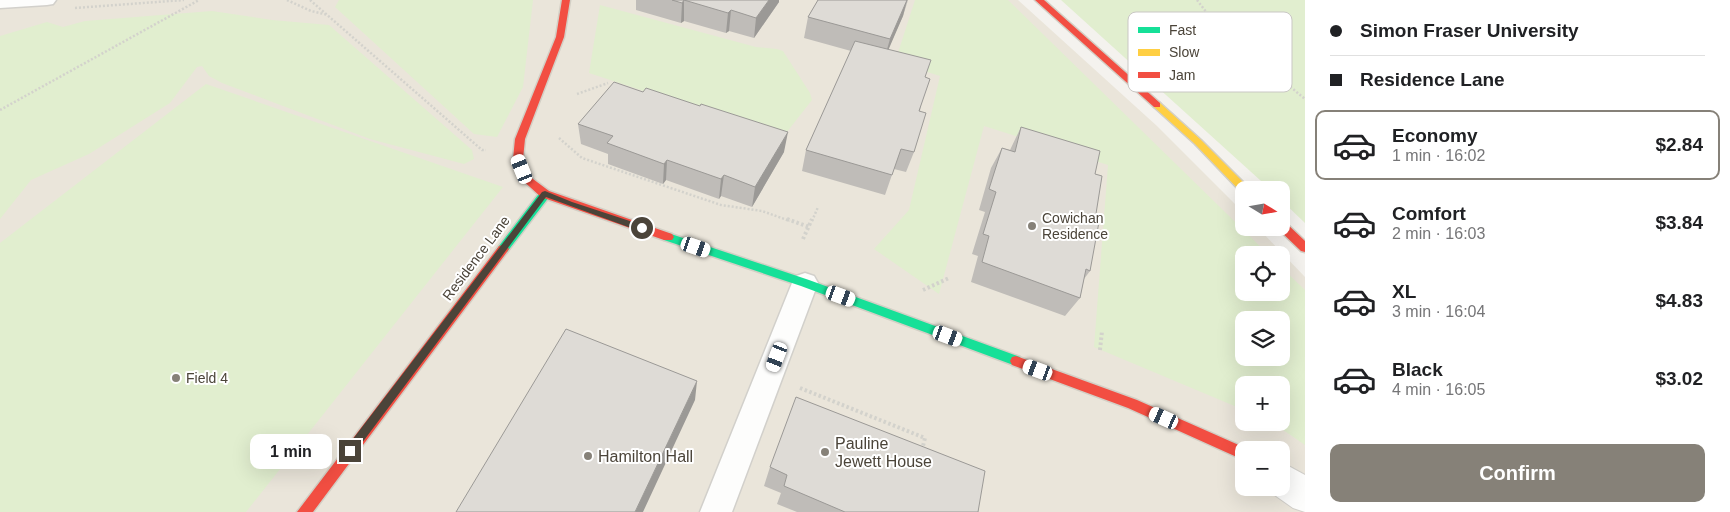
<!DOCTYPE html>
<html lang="en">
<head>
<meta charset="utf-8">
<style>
	body { margin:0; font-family:Arial,sans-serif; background:#f6f6f6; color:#202124; height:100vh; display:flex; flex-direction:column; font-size:19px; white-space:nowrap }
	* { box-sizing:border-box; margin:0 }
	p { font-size:16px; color:#757577 }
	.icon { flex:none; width:28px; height:28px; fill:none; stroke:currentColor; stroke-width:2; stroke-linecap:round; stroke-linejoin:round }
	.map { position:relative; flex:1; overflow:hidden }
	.details { display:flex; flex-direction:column; background:#fff; width:425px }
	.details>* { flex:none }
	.hud { display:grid; align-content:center; height:110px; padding:0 25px; background:#fff }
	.needle { width:32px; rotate:101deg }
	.controls { position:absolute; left:1235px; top:181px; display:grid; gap:10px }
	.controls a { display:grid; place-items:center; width:55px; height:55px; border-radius:10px; background:#fff; box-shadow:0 5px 20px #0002; font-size:25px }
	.end { position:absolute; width:22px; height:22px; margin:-11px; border:6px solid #4b4439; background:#fff; box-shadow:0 0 0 2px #fff }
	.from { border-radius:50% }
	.bubble { position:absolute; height:35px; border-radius:10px; background:#fff; box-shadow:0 5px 20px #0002; font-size:16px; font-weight:800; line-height:35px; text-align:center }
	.car { position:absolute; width:15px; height:30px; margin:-15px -8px; border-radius:6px; box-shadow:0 0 4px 1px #0007; background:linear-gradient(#fff 24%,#345 0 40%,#fff 0 76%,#345 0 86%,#fff 0) }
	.hud b { display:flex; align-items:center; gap:18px; height:48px; font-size:19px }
	.hud b+b { border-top:1px solid #e0e0e0 }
	.hud i { width:12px; height:12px; background:#202124 }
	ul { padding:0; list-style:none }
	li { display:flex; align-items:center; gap:15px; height:70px; margin:0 10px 8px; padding:0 15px; border:2px solid transparent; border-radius:10px }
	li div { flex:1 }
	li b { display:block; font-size:19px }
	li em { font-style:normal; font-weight:800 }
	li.current { border-color:#868178 }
	li>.icon { width:45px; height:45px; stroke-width:1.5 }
	.primary-button { display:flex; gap:10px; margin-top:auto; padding:10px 25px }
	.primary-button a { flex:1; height:58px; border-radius:10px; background:#868178; color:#fff; font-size:20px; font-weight:800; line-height:58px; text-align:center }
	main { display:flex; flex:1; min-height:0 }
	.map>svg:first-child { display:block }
	.education { fill:#eae5da; fill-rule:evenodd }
	.green { fill:#e1eecf; fill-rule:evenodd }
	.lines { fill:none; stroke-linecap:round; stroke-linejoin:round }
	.lane-casing { stroke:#d2d0cb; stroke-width:3 }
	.street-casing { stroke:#d2d0cb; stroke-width:2 }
	.fast-casing { stroke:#d3cfc5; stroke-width:3 }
	.slow-casing { stroke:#d3cfc5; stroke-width:3 }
	.jam-casing { stroke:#d3cfc5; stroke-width:3 }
	.path-far1 { stroke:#d3d2cc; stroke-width:2.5; stroke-dasharray:2 2; stroke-linecap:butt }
	.path { stroke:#d3d2cc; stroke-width:4; stroke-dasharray:2.5 2.5; stroke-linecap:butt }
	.lane { fill:#fdfdfc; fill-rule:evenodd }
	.street { fill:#fdfdfc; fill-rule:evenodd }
	.fast { fill:#16e098; fill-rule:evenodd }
	.slow { fill:#ffcf43; fill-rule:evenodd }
	.jam { fill:#f24e42; fill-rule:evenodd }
	.wall { fill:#bfbcb8 }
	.shaded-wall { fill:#9b9996 }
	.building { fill:#dedbd6; stroke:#9b9996 }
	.route { fill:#4b4439 }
	.poi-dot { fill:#868178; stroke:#fff; stroke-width:2 }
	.labels { text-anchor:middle; stroke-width:4; stroke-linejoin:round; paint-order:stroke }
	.poi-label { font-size:14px; fill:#4b4439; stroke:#fff; text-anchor:start }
	.street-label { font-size:14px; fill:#4b4439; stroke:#fff }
	.near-poi-label { font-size:16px; fill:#4b4439; stroke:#fff; text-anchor:start }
	.key { fill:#fff; stroke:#c9c7c4; stroke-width:1 }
	.key-label { font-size:14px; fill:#4b4439 }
</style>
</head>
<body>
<main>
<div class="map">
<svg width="1305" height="512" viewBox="0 0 1305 512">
	<rect width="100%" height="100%" fill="#f4f2ee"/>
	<!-- education -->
	<path class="education" d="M0 0H1018L1157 126 1244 213V228H1258L1305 277V512H0ZM1244 255H1281V292H1244ZM1244 320H1281V358H1244ZM1244 385H1281V422H1244ZM1244 450H1281V488H1244Z"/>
	<!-- green -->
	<path class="green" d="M339 0H533L523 87 497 137 474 134 335 7Z
		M915 0H1008L1269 255H1244V292H1281V267L1305 290V445L1273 423 1281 422V385H1244V410L1094 347 1108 165 984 126 939 294 874 249 909 210 940 76 895 62ZM1244 320H1281V358H1244Z
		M1061 0H1305V223L1281 200V190H1271Z
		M600 5 756 47 777 49 783 51 810 93 812 100 783 137 589 73Z
		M212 11 272 20 329 25 472 150 474 159 464 164 370 139 222 83 209 76 202 66 197 67 170 103 89 154 31 180 0 219V36L47 22 63 27 85 21Z
		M206 84 503 187 246 512H0V243Z"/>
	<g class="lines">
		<!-- lane casing -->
		<g class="lane-casing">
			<path id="lane" d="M0 0H56L53 4 47 5 0 8Z
				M805 273 814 276 818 283 732 512H700L792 283 796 276Z"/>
		</g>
		<!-- street casing -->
		<g class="street-casing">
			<path id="street" d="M1281 462 1305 475V512L1293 508 1269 491 1268 488H1281Z"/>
		</g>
		<!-- fast casing -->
		<g class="fast-casing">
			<path id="fast" d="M545 190 549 191 550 194 549 197 507 252H499L497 249 499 246 541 191Z
				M668 233 809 280 1020 357 1022 361 1020 365 1016 366 801 286 664 240 662 237Z"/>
		</g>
		<!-- slow casing -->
		<g class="slow-casing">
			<path id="slow" d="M1157 102 1160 103 1201 140 1251 190H1244V193H1242L1195 144 1154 107V103Z"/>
		</g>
		<!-- jam casing -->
		<g class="jam-casing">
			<path id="jam" d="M562 0H570L564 37 525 139 523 159 529 176 549 191 672 234 674 237 672 240H664L541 197 520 178 513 159 515 139 556 37Z
				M1035 0H1044L1160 103V107H1154Z
				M1281 221 1285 222 1305 241V252L1301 251 1277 228H1281Z
				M503 245 507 246 509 249 507 252 313 512H297L499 246Z
				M1016 356 1137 400 1250 450H1244V459L1239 458 1128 408 1012 365 1010 361 1012 357Z"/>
		</g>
		<!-- path-far1 -->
		<path class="path-far1" d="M287 0 311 11 328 15
			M310 0 482 150H486
			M1197 0 1217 26 1305 99
			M75 8 184 0
			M577 94 608 83
			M0 110 199 0
			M559 138 582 158 721 205 762 211 790 221
			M812 221 818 207"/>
		<!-- path -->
		<path class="path" d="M787 219 809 227
			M803 239 812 219
			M923 290 949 278
			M1100 350 1102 331
			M800 388 925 438 922 450"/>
		<!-- lane -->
		<use href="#lane" class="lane"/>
		<!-- street -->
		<use href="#street" class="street"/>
		<!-- fast -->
		<use href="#fast" class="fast"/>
		<!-- slow -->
		<use href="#slow" class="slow"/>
		<!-- jam -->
		<use href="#jam" class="jam"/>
	</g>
	<!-- wall -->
	<path class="wall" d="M636 0H779V2L754 38 729 31 726 33 684 21 681 23 636 10Z
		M818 0H908L903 16 888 49 925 77 914 152 906 172 894 169 885 195 802 171 806 150 851 51 804 38 808 17Z
		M643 92 784 152 752 207 721 196 719 199 666 180 663 184 608 164V154L581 144 578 124Z
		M1021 127 1095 174V220L1090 271 1084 279 1080 298 1065 316 971 282 978 256 972 254 985 212 979 210 991 168 1002 148 1010 150Z
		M770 467 978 512H797L777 504 781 493 764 486Z"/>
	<!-- shaded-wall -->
	<path class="shaded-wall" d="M684 0V21L681 23 682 3Z
		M769 0H779V2L754 38 756 18Z
		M907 0 903 16 884 60 890 39Z
		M731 10 729 31 726 33 728 13Z
		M788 132 784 152 752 207 755 187Z
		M667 160 666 180 663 184 664 164Z
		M724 175 721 196 719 199 721 179Z
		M697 381 695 400 643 512H635Z"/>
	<!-- building -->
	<path class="building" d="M672 0H769L756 18 731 10 728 13 684 0 682 3Z
		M818 0H907L890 39 808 17Z
		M855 41 931 60 925 77 930 79 919 111 926 113 914 152 901 149 892 175 806 150Z
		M614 82 643 92 646 88 700 106 701 104 788 132 755 187 724 175 721 179 667 160 664 164 607 143 613 136 578 124Z
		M1021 127 1100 151 1095 174 1102 176 1095 220 1099 222 1090 271 1086 269 1080 298 982 262 989 236 983 234 996 192 989 189 1002 148 1015 152Z
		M566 329 697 381 635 512H456Z
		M796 397 985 471 978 512H845L784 486 787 475 770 467Z"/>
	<!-- route -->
	<path class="route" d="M545 191 572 202 645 226 646 228 642 232 546 197 353 455H346V448L542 192Z"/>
	<!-- markers -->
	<g class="poi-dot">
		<circle cx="1032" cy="226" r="5"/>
		<circle cx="176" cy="378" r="5"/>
		<circle cx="825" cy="452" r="5"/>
		<circle cx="588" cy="456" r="5"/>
	</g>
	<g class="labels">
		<!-- poi labels -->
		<g class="poi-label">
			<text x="1042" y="223">Cowichan<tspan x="1042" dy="16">Residence</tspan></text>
			<text x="186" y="383">Field 4</text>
		</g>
		<!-- street labels -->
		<g class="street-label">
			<text transform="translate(476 258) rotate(-53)" y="5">Residence Lane</text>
		</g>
		<!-- near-poi labels -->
		<g class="near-poi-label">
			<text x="835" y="449">Pauline<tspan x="835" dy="18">Jewett House</tspan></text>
			<text x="598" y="462">Hamilton Hall</text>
		</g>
	</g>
	<!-- legend -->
	<rect x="1128" y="12" width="164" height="80" rx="8" class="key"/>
	<rect x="1138" y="27" width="22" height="6" fill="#16e098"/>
	<rect x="1138" y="49" width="22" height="7" fill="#ffcf43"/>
	<rect x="1138" y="72" width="22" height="6" fill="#f24e42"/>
	<g class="key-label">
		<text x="1169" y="35">Fast</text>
		<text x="1169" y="57">Slow</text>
		<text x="1169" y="80">Jam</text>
	</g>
</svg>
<div class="controls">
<a><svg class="needle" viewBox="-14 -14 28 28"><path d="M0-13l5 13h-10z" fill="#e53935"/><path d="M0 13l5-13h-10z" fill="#757577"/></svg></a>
<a><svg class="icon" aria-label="locate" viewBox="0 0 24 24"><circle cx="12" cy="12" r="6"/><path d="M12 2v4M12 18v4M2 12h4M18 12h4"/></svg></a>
<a><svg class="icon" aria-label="layers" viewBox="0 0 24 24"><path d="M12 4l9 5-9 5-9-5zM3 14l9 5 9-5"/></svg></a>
<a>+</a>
<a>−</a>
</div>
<i class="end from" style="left:642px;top:228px"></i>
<i class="end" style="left:350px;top:451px"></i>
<div class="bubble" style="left:250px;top:434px;width:82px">1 min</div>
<i class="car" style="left:522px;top:169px;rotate:338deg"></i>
<i class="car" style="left:696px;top:247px;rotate:109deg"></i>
<i class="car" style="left:841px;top:296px;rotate:110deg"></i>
<i class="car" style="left:948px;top:336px;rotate:110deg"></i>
<i class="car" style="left:777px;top:357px;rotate:201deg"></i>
<i class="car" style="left:1038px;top:370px;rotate:290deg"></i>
<i class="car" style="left:1164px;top:418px;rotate:294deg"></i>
</div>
<section class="details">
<div class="hud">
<b><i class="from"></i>Simon Fraser University</b>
<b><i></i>Residence Lane</b>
</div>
<ul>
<li class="current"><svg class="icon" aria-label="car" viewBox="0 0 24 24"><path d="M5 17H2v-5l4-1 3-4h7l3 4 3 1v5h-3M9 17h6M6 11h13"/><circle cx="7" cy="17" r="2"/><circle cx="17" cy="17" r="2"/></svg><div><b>Economy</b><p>1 min · 16:02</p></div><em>$2.84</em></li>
<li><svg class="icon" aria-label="car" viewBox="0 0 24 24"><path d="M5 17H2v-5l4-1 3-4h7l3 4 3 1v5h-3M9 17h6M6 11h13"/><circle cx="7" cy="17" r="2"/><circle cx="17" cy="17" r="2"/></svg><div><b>Comfort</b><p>2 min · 16:03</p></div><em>$3.84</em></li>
<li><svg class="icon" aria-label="car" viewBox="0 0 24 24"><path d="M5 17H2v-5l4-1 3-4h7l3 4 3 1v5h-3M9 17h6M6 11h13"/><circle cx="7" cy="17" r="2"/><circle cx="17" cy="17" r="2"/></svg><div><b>XL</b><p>3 min · 16:04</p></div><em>$4.83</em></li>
<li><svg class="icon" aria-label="car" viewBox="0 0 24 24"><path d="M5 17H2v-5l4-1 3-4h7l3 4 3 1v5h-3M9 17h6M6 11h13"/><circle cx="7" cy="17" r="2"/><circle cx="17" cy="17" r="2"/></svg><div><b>Black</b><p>4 min · 16:05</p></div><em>$3.02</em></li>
</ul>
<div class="primary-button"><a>Confirm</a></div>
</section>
</main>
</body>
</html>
